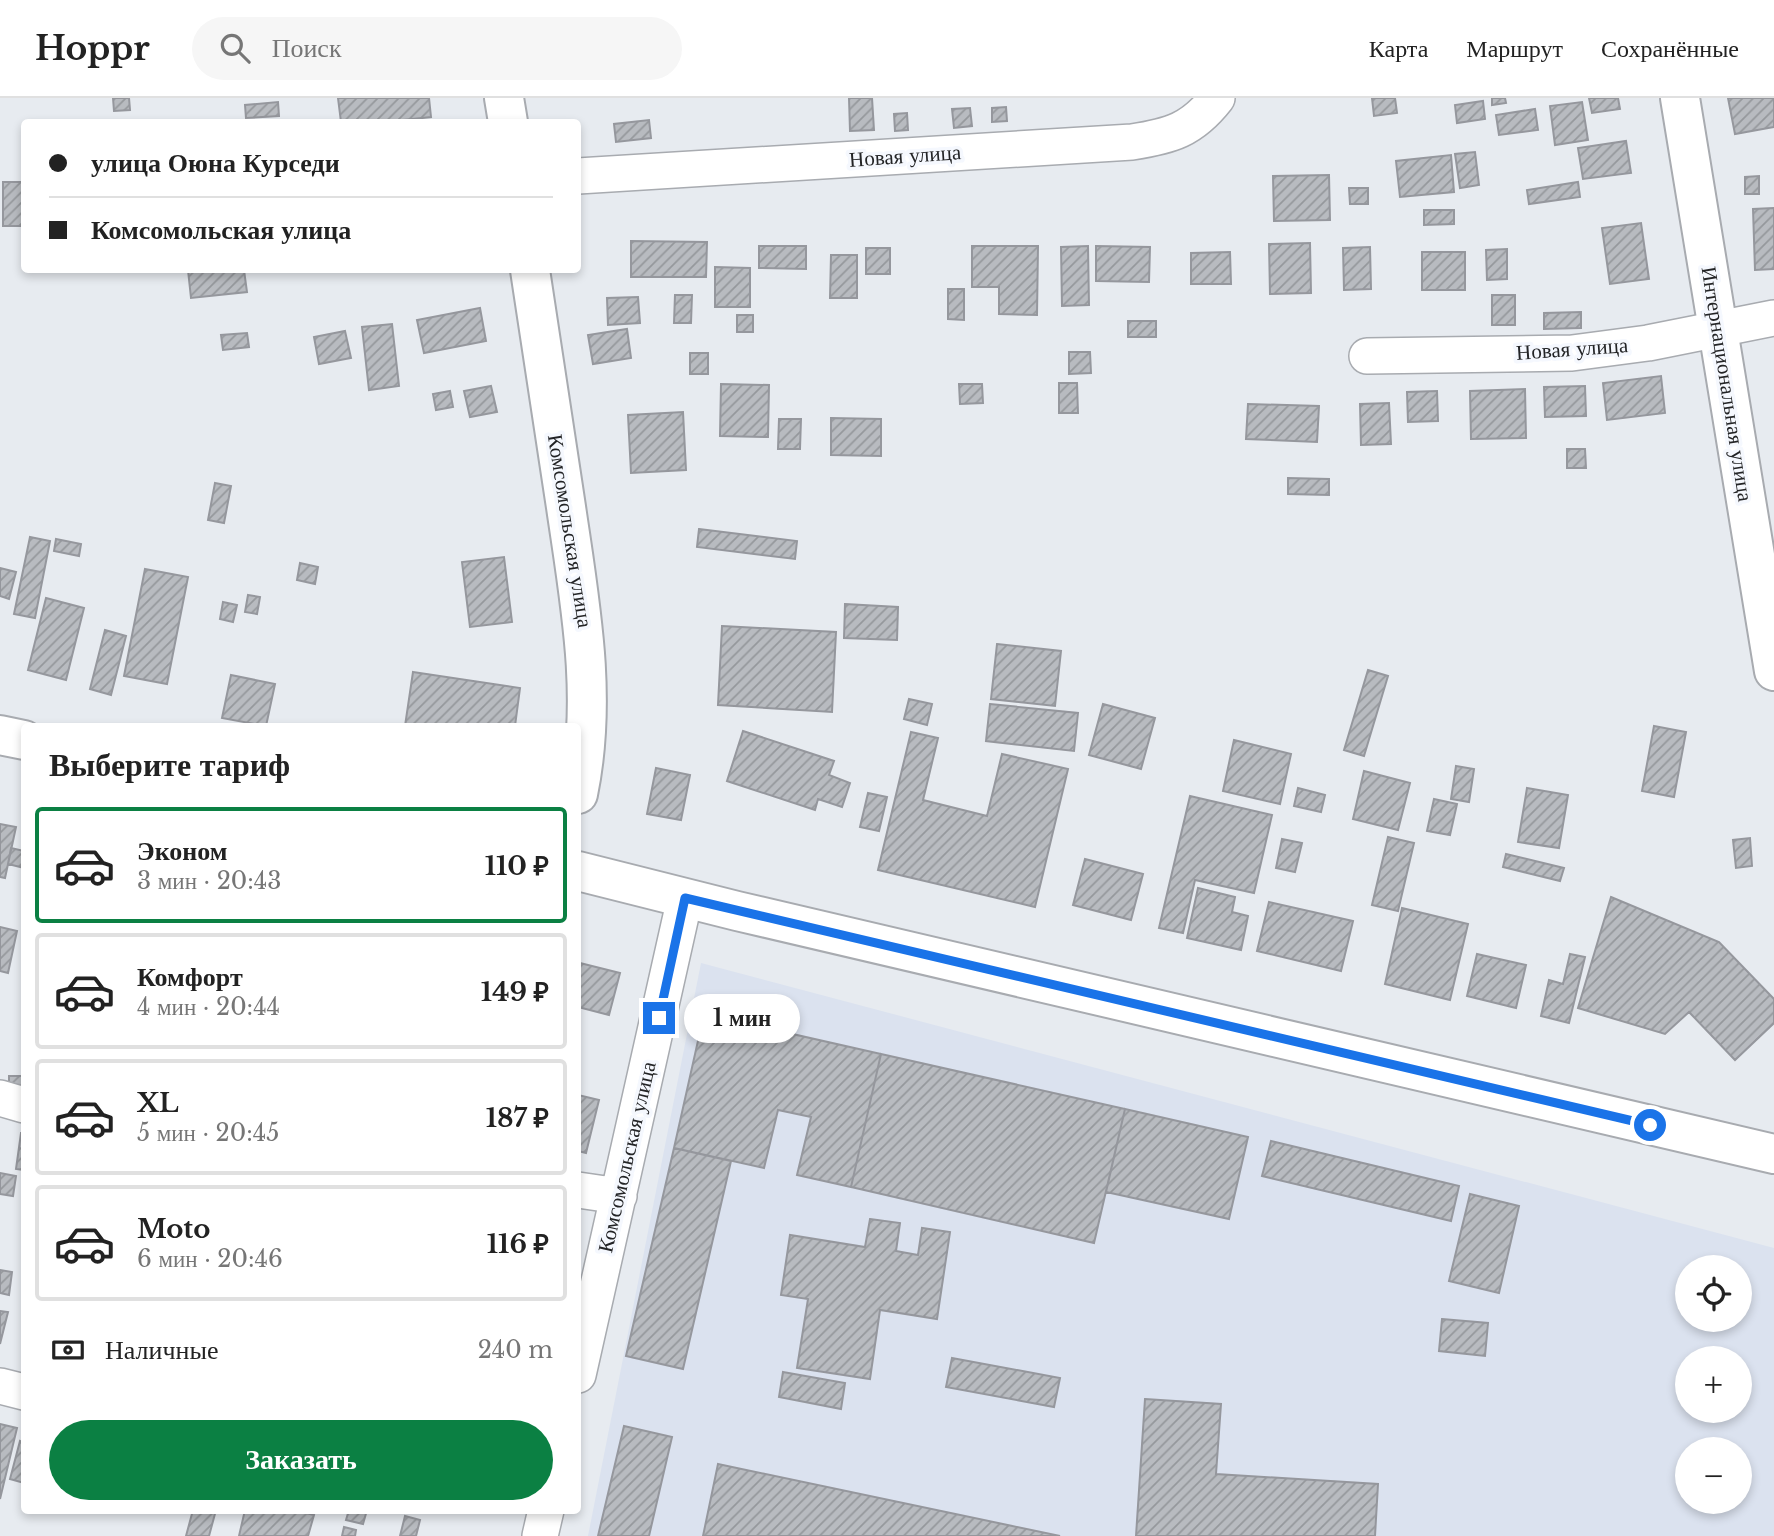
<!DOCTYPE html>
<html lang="ru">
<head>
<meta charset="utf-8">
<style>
	body { margin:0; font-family:"Libre Baskerville",serif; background:#f6f6f6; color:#222; height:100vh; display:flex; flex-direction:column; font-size:26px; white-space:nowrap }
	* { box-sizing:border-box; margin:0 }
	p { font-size:23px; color:#767676 }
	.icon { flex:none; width:38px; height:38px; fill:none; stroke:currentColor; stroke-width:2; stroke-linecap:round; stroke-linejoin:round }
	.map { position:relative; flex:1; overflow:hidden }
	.drawer { position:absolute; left:21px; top:625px; width:560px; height:791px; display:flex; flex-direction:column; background:#fff; border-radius:7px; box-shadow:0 4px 10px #0003 }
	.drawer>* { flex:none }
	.guide { position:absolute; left:21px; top:21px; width:560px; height:154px; border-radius:7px; box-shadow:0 4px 10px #0003; display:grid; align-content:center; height:154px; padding:0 28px; background:#fff }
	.tools { position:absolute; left:1675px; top:1157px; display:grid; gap:14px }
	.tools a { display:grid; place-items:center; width:77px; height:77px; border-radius:50%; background:#fff; box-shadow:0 4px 10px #0003; font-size:35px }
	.end { position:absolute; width:32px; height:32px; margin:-16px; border:9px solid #1a73e8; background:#fff; box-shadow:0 0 0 4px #fff }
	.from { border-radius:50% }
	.bubble { position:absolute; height:49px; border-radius:24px; background:#fff; box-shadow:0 4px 10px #0003; font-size:23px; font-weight:700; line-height:49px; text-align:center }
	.guide b { display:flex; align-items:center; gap:24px; height:66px; font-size:26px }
	.guide b+b { border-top:2px solid #e0e0e0 }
	.guide i { width:18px; height:18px; background:#222 }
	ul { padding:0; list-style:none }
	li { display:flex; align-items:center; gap:21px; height:116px; margin:0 14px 10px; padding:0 14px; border:4px solid #e0e0e0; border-radius:7px }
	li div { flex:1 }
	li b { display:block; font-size:26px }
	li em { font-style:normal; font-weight:700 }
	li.selected { border-color:#0b8043 }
	li>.icon { width:63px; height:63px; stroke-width:1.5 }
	h2 { padding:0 28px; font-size:32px; line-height:84px }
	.pay { display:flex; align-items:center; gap:18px; height:77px; padding:0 28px; font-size:26px }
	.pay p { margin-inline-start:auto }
	.action { display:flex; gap:14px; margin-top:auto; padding:14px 28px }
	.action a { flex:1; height:80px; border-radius:42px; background:#0b8043; color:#fff; font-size:28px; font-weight:700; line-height:80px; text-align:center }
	header { display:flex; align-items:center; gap:42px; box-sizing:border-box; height:98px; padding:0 35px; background:#fff; border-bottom:2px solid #e0e0e0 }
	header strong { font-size:33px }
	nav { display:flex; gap:38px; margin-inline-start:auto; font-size:24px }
	.search { width:490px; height:63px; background:#f6f6f6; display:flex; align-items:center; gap:18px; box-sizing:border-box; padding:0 24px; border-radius:38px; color:#767676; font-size:26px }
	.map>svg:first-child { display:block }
	.built { fill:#dbe2ef; fill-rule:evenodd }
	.building { fill:url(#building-hatch); stroke:#95979d; stroke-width:2 }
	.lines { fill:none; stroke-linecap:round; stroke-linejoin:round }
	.minor-casing { stroke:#a8abb0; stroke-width:38 }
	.tertiary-casing { stroke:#a8abb0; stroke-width:42 }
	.minor { stroke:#fff; stroke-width:35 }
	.tertiary { stroke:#fff; stroke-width:38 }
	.route { stroke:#1a73e8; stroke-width:9 }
	.labels { text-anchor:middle; stroke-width:7; stroke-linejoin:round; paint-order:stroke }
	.street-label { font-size:21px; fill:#232426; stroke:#f5f8fe }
</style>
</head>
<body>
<header>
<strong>Hoppr</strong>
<div class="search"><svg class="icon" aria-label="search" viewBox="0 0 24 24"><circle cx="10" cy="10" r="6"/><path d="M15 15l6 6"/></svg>Поиск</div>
<nav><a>Карта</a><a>Маршрут</a><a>Сохранённые</a></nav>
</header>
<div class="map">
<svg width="1774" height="1438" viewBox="0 0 1774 1438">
	<defs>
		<pattern id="building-hatch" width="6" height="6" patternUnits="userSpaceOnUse" patternTransform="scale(1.75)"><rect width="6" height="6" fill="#b8bbc0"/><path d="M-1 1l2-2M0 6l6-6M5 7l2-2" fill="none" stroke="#95989c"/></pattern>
	</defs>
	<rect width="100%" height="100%" fill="#e7ebf0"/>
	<!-- built -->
	<path class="built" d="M701 865 1774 1150V1438H588ZM1687 1169H1740V1222H1687ZM1687 1260H1740V1312H1687ZM1687 1351H1740V1404H1687Z"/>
	<!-- building -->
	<path class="building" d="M113 0H129L130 12 114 13Z
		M338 0H429L431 19 384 24H341Z
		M849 0H872L874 32 850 33Z
		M1372 0H1395L1397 15 1374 18Z
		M1492 0H1505L1506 5 1492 7Z
		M1589 0H1618L1620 11 1592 15Z
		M1728 0H1774V29L1735 36Z
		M1483 3 1485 21 1457 25 1455 7Z
		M278 4 279 18 246 20 245 7Z
		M1582 4 1588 42 1555 47 1550 8Z
		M1006 9 1007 23 992 24V10Z
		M970 10 972 28 954 30 952 11Z
		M1535 11 1538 32 1499 37 1496 17Z
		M907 15 908 32 895 33 894 16Z
		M649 22 651 40 616 44 614 26Z
		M1626 43 1631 75 1583 81 1578 50Z
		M1475 54 1479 87 1460 90 1455 56Z
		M1451 57 1454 94 1400 99 1396 63Z
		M1329 77 1330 122 1274 123 1273 78Z
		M1759 78V96H1745V79Z
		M3 84H24V128H3Z
		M1578 84 1580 99 1529 106 1527 92Z
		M1349 90H1368V106H1350Z
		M1774 110V171L1755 172 1753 111Z
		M1424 112H1454V126L1424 127Z
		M1641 125 1649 181 1610 186 1602 130Z
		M631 143 707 144 706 179H631Z
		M1310 145 1311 195 1270 196 1269 146Z
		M759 148H806V171L759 170Z
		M972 148H1038L1037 217 999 216V189H972Z
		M1088 148 1089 207 1062 208 1061 149Z
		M1096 148 1150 149 1149 184 1096 183Z
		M1370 149 1371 191 1344 192 1343 150Z
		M866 150H890V176H866Z
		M1507 151V181L1487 182 1486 152Z
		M1230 154 1231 186H1191V155Z
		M1422 154H1465V192H1422Z
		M831 157H857V200H830Z
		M715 169 750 170V209H715Z
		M188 172H244L247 194 191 200Z
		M948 191H964V222L948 221Z
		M675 197H692L691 225H674Z
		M1492 197H1515V227H1492Z
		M638 199 640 225 608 227 607 200Z
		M480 210 486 243 424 255 417 222Z
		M1581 214V230L1544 231V215Z
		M737 217H753V234H737Z
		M1128 223H1156V239H1128Z
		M392 226 399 288 369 292 362 229Z
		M627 231 631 260 593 266 588 237Z
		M345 233 351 260 319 266 314 239Z
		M247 235 249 249 223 252 221 237Z
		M1069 254H1090L1091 275 1069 276Z
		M690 255H708V276H690Z
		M1661 278 1665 315 1607 322 1603 285Z
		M1059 285H1077L1078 315H1059Z
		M721 286 769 287 768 339 720 338Z
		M959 286H982L983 305 960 306Z
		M491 288 497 314 470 319 464 293Z
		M1585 288 1586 318 1545 319 1544 289Z
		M1525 291 1526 340 1471 341 1470 293Z
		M450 293 453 309 436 312 433 296Z
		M1437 293 1438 323 1408 324 1407 294Z
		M1389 305 1391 346 1361 347 1360 306Z
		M1248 306 1319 308 1317 344 1246 341Z
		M683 314 686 372 631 375 628 317Z
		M831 320 881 321V358L831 357Z
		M779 321H801L800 351H778Z
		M1567 351H1585L1586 370H1567Z
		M1288 380 1329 381V397L1288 396Z
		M215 385 231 388 224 425 208 422Z
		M699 431 797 443 795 461 697 449Z
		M30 439 50 443 35 520 14 516Z
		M56 441 81 446 79 458 54 453Z
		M504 459 512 524 470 529 462 464Z
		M300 465 318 469 315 486 297 482Z
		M0 470 16 474 9 501 0 498Z
		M145 471 188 479 167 586 124 578Z
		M248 497 260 499 257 516 245 514Z
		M46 500 84 510 66 582 28 572Z
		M223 504 237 507 233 524 220 521Z
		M845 506 898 509 897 542 844 540Z
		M722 528 836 534 832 614 718 607Z
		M105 532 126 538 111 597 90 591Z
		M997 546 1061 553 1055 608 991 601Z
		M1368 572 1388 578 1364 658 1344 652Z
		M413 574 520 590 515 628H405Z
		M231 577 275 586 266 628 222 620Z
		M909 601 932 606 927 627 904 621Z
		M990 606 1078 615 1074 653 986 643Z
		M1103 606 1155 620 1141 671 1089 657Z
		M1654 628 1686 634 1674 699 1642 693Z
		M743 633 834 663 829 677 850 685 842 709 818 701 815 712 727 683Z
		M911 634 938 640 923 702 987 718 1002 656 1068 671 1035 809 878 772Z
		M1234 642 1291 656 1280 706 1223 693Z
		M1456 668 1474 671 1469 704 1451 701Z
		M656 670 690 677 681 722 647 716Z
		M1364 673 1410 685 1398 732 1353 721Z
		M1298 690 1325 697 1321 714 1294 708Z
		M1527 690 1568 697 1559 750 1518 744Z
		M868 695 887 699 879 733 860 729Z
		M1190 698 1272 717 1254 795 1195 782 1183 835 1159 830Z
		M1434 701 1457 706 1450 737 1427 733Z
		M0 726 16 729 5 780 0 779Z
		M1388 739 1414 745 1398 813 1372 807Z
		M1750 740 1752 768 1736 770 1733 742Z
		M1282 741 1302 745 1295 774 1276 770Z
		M11 750 24 753V770L8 766Z
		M1506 756 1564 770 1560 783 1503 769Z
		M1085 761 1143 776 1131 822 1073 807Z
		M1198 790 1235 799 1232 814 1248 818 1241 852 1187 840Z
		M1611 799 1719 844 1774 901V925L1735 962 1689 914 1665 936 1578 910Z
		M1269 804 1353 823 1341 873 1257 853Z
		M1402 810 1468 826 1450 902 1385 886Z
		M0 829 17 833 8 875 0 873Z
		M1477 856 1526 867 1516 910 1467 898Z
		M1570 856 1585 859 1569 925 1541 918 1549 882 1563 886Z
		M580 865 620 875 609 917 578 909Z
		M704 916 881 956 851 1089 797 1077 811 1019 778 1012 764 1070 674 1050Z
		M881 956 1125 1011 1094 1145 851 1089Z
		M9 978H24V995H9Z
		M578 997 599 1002 586 1055 578 1053Z
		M1125 1011 1248 1039 1229 1121 1106 1094Z
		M21 1035H24V1072L16 1071Z
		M1271 1043 1459 1088 1451 1123 1262 1078Z
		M674 1050 731 1063 683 1271 626 1258Z
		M0 1075 16 1078 13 1098 0 1096Z
		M1470 1096 1519 1108 1499 1195 1449 1183Z
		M870 1121 900 1125 896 1153 918 1157 922 1130 950 1134 937 1221 880 1212 870 1281 797 1270 808 1201 781 1197 790 1137 865 1149Z
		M0 1172 12 1174 9 1197 0 1195Z
		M0 1213 8 1214 0 1246Z
		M1442 1221 1488 1225 1485 1258 1439 1253Z
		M952 1260 1060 1280 1054 1309 946 1289Z
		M783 1274 845 1285 841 1311 779 1299Z
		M1145 1301 1221 1306 1216 1376 1378 1386 1375 1438H1136Z
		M0 1326 17 1330 0 1401Z
		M624 1328 672 1339 649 1438H598Z
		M20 1343 24 1345V1385L10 1381Z
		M718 1366 1060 1438H703Z
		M193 1412H216L209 1438H186Z
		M245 1412H294L314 1417 308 1438H239Z
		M349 1412H367L363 1426 346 1422Z
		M405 1418 420 1422 416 1438H400Z
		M344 1429 356 1432 355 1438H342Z"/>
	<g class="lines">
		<!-- minor casing -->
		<g class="minor-casing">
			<path id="minor" d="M578 78 1132 44C1171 38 1192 32 1217 0
				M1367 258 1572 255 1648 245 1774 220
				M0 1000 24 1007
				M578 1092 619 1098
				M578 1277 685 800
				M0 1288 24 1294
				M540 1438 546 1412"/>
		</g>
		<!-- tertiary casing -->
		<g class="tertiary-casing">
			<path id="tertiary" d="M504 0 508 24
				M1680 0 1774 573
				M530 172C542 251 554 330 566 409 580 505 598 599 578 696
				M0 637 24 642
				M578 773 737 813 1774 1056"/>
		</g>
		<!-- minor -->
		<use href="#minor" class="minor"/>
		<!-- tertiary -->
		<use href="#tertiary" class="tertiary"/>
	</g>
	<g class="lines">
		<!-- route -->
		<path class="route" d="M659 920 685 800 1650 1027"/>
	</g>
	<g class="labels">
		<!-- street labels -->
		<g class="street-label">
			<text transform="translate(905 58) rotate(-4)" y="7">Новая улица</text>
			<text transform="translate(1572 251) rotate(-4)" y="7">Новая улица</text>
			<text transform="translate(1727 286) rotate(81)" y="7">Интернациональная улица</text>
			<text transform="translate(570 433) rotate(81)" y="7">Комсомольская улица</text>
			<text transform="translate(627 1059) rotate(-77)" y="7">Комсомольская улица</text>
		</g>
	</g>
</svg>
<div class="tools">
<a><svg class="icon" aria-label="locate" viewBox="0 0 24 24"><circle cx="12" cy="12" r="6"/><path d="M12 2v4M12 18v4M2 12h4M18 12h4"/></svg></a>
<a>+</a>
<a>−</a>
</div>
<i class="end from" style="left:1650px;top:1027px"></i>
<i class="end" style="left:659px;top:920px"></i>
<div class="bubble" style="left:684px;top:896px;width:116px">1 мин</div>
<div class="guide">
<b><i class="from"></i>улица Оюна Курседи</b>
<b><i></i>Комсомольская улица</b>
</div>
<section class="drawer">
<h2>Выберите тариф</h2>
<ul>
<li class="selected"><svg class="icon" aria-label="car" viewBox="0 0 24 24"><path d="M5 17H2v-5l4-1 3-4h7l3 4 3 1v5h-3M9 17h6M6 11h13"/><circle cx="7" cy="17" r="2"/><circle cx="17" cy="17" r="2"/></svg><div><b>Эконом</b><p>3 мин · 20:43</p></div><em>110 ₽</em></li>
<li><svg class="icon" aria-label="car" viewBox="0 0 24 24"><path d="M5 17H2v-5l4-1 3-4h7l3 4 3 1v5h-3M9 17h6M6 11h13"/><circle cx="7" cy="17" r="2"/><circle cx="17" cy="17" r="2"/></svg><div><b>Комфорт</b><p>4 мин · 20:44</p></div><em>149 ₽</em></li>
<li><svg class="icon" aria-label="car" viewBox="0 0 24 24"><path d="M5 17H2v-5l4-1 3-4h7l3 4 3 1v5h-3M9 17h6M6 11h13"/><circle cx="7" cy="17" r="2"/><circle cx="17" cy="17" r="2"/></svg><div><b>XL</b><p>5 мин · 20:45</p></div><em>187 ₽</em></li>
<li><svg class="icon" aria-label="car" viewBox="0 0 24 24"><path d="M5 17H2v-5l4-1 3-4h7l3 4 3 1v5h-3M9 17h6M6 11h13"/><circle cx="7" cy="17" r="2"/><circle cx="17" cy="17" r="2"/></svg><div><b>Moto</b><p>6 мин · 20:46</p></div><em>116 ₽</em></li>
</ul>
<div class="pay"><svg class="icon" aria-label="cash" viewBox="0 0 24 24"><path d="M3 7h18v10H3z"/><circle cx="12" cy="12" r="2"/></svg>Наличные<p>240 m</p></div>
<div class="action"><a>Заказать</a></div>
</section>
</div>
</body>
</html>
